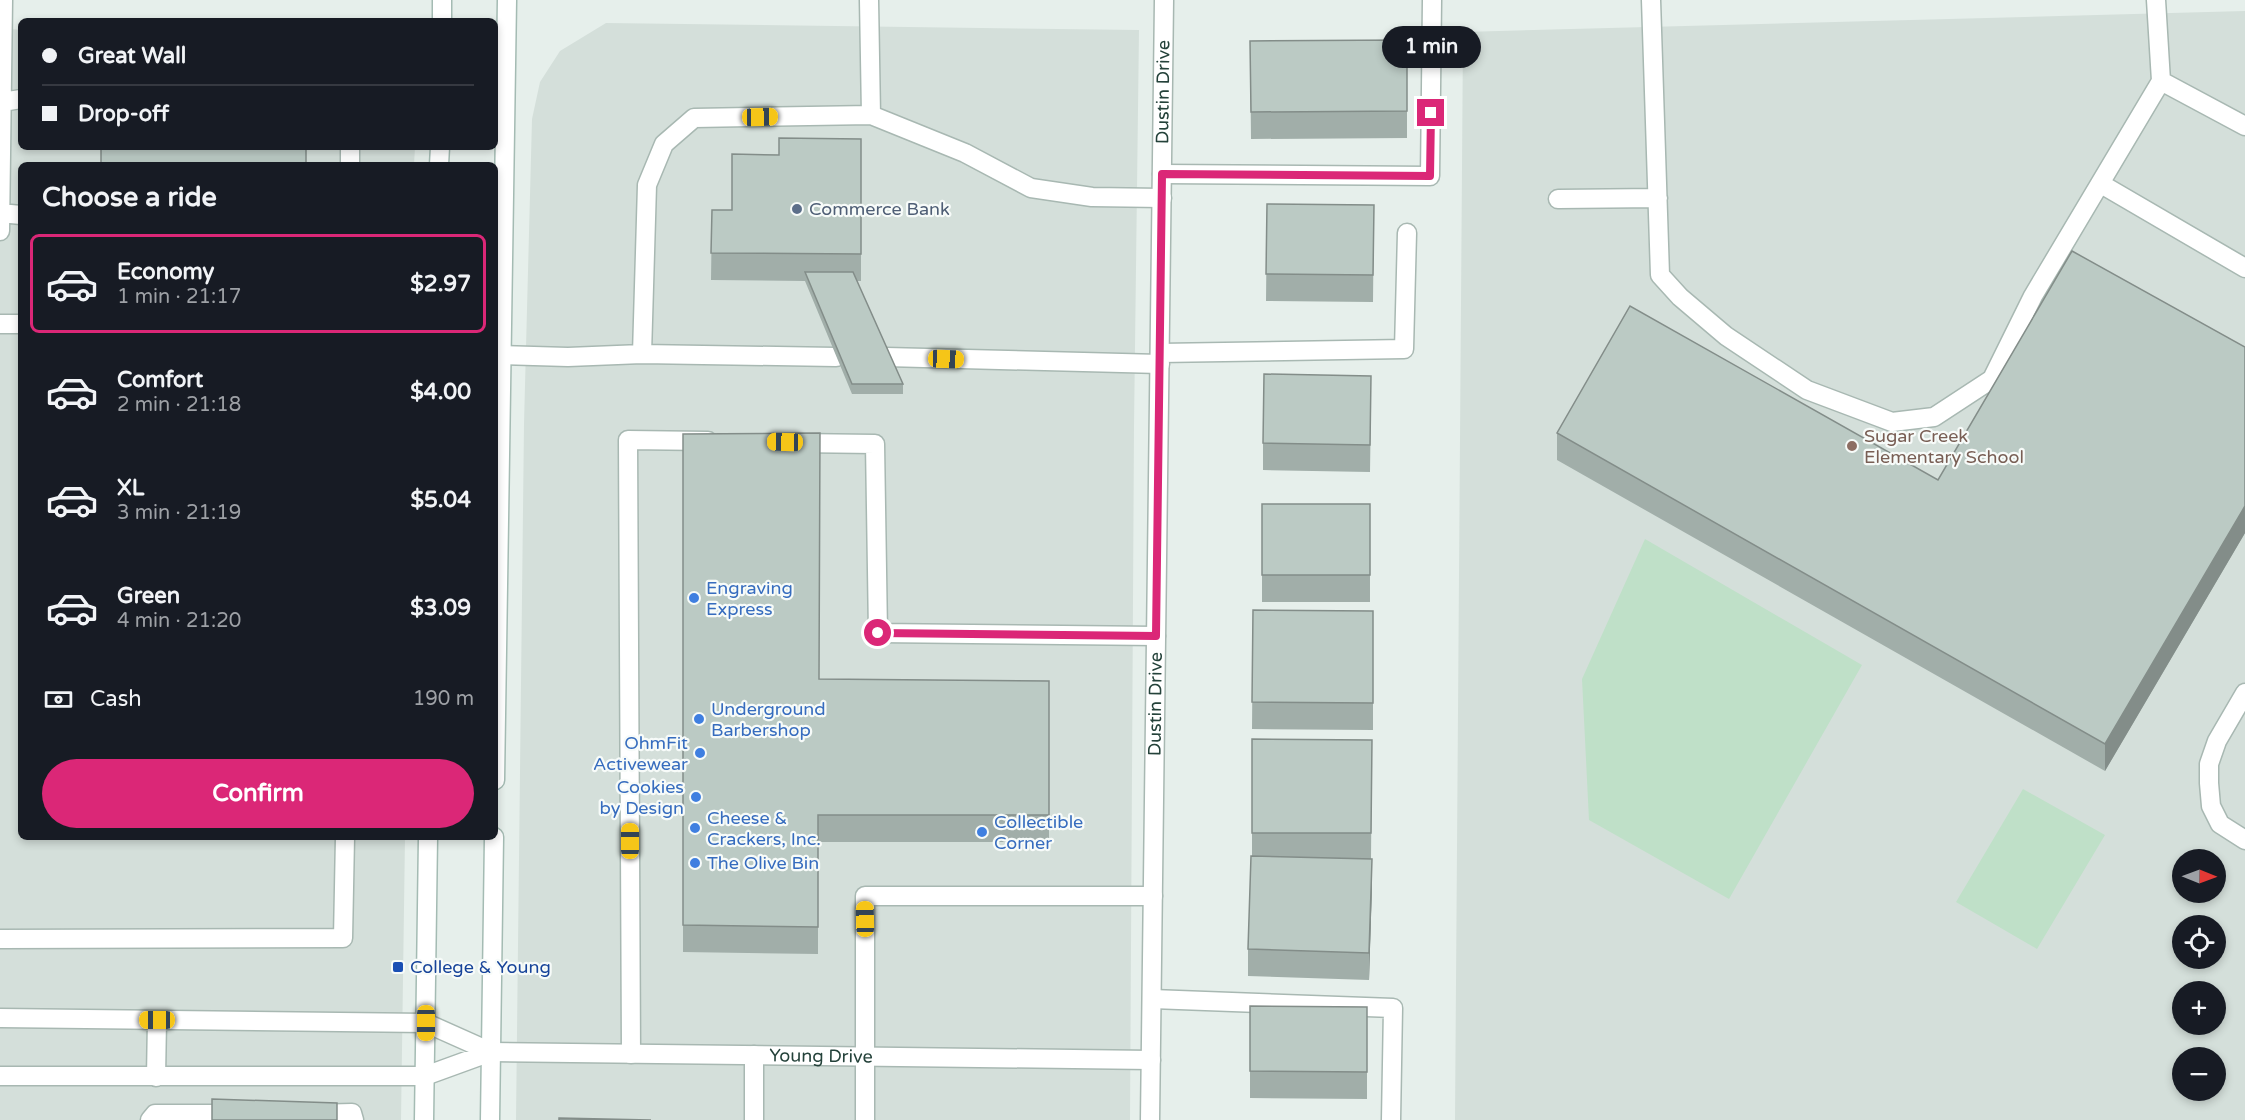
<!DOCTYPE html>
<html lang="en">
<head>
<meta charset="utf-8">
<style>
	body { margin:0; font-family:"Varela Round",sans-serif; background:#242831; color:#f1f3f6; height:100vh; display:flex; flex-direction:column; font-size:22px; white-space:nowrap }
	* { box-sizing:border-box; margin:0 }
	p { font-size:20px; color:#9ea1a6 }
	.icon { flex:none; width:33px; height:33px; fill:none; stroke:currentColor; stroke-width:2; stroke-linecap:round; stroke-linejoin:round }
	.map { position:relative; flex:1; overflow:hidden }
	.sheet { position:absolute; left:18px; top:162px; width:480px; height:678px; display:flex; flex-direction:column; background:#171b24; border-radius:9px; box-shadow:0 3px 9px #0003 }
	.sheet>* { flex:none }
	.banner { position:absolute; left:18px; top:18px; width:480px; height:132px; border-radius:9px; box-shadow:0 3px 9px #0003; display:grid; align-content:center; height:132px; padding:0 24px; background:#171b24 }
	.needle { width:39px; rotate:91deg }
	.fabs { position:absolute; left:2172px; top:849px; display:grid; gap:12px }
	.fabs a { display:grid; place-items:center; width:54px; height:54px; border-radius:50%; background:#171b24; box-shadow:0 3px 9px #0003; font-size:30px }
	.end { position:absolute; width:27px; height:27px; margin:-14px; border:8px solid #db2777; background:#fff; box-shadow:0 0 0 3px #fff }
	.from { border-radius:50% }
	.bubble { position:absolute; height:42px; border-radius:21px; background:#171b24; box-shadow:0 3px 9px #0003; font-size:20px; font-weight:700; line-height:42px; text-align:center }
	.car { position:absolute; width:18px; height:36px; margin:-18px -9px; border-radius:8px; box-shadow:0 0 4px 2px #0007; background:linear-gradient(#f5c518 24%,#345 0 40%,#f5c518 0 76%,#345 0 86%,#f5c518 0) }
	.banner b { display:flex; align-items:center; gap:21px; height:57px; font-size:22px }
	.banner b+b { border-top:2px solid #363941 }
	.banner i { width:15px; height:15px; background:#f1f3f6 }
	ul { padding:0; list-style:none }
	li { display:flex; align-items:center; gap:18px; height:99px; margin:0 12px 9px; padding:0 12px; border:3px solid transparent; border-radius:9px }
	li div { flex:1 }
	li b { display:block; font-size:22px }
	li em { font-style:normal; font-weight:700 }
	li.current { border-color:#db2777 }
	li>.icon { width:54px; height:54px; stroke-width:1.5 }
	h2 { padding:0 24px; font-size:27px; line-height:72px }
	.pay { display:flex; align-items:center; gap:15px; height:66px; padding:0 24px; font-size:22px }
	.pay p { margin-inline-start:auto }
	.button { display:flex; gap:12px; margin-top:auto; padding:12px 24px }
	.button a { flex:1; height:69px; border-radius:36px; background:#db2777; color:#fff; font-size:24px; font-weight:700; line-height:69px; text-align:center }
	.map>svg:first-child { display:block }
	.built { fill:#d4dfda; fill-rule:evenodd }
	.green { fill:#bfe0c8 }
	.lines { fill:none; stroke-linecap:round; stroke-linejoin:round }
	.service-casing { stroke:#a8b8b2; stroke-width:21 }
	.minor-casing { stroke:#a8b8b2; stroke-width:21 }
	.secondary-casing { stroke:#a4bbb3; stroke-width:21 }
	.service { stroke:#fff; stroke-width:18 }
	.minor { stroke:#fff; stroke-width:18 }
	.secondary { stroke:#fff; stroke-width:18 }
	.wall { fill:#a1aea9 }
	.shaded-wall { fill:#838d89 }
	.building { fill:#bbcac4; stroke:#838d89; stroke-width:1.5 }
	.route { stroke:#db2777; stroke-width:8 }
	.service-dot { fill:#5c6f8a; stroke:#f7fbf9; stroke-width:2 }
	.education-dot { fill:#8d6e63; stroke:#f7fbf9; stroke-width:2 }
	.shop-dot { fill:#3f7fe0; stroke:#f7fbf9; stroke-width:2 }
	.transit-dot { fill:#1a4fb4; stroke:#f7fbf9; stroke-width:2 }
	.labels { text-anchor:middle; stroke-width:4.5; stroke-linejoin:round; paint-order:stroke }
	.street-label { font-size:18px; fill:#24423a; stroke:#f7fbf9 }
	.service-label { font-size:18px; fill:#4e5e75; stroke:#f7fbf9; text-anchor:start }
	.education-label { font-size:18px; fill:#785e54; stroke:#f7fbf9; text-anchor:start }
	.shop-label { font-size:18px; fill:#366cbe; stroke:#f7fbf9; text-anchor:start }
	.transit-label { font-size:18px; fill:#164399; stroke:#f7fbf9; text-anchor:start }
</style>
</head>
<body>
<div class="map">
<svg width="2245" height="1120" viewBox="0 0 2245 1120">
	<rect width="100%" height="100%" fill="#e6efeb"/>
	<!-- built -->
	<path class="built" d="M2245 11V1120H1455L1463 32ZM2182 860H2216V892H2182ZM2182 926H2216V958H2182ZM2182 992H2216V1024H2182ZM2182 1058H2216V1090H2182Z
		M606 23 1139 30 1134 427 1130 1120H516L524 424 532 119 540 82 560 51Z
		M0 28 21 30V147H415L414 165H21V837H405L401 1120H0Z"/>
	<!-- green -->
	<path class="green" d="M1645 539 1862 665 1729 899 1589 820 1582 679Z
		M2023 789 2105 835 2037 949 1956 902Z"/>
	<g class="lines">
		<!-- service casing -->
		<g class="service-casing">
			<path id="service" d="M1651 0 1660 275 1680 297 1726 336 1807 390 1892 422 1934 417 1992 379 2033 296 2161 81 2156 0
				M2161 81 2245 126
				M2 102 21 99
				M871 115 965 153 1031 188 1092 197 1162 198
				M350 147V165
				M1162 174 1430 176 1432 0
				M2101 184 2245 268
				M1558 199 1658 198
				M0 213 21 215
				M0 231 3 0
				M0 324H21
				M1160 353 1404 349 1407 233
				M642 354 836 357
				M501 355 568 357 642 354 647 185 664 144 694 118 871 115 869 0
				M886 357 1160 364
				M796 443 875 444 878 633 1156 636
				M2245 693 2217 741 2209 764V783L2211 806 2220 824 2245 840
				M0 939 343 938 345 837
				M1152 999 1393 1008 1391 1120
				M0 1018 426 1023 491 1052
				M631 1054 628 440 708 441
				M0 1076H425L491 1052
				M156 1077 157 1020
				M313 1114 352 1113 354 1120
				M150 1120 155 1114H234
				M754 1120V1055
				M865 1120V896H1153"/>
		</g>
		<!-- minor casing -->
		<g class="minor-casing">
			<g id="minor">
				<path id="s1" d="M491 1052 1151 1060"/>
				<path id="s2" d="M1150 1120 1164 0"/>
			</g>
		</g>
		<!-- secondary casing -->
		<g class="secondary-casing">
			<path id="secondary" d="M442 21V0
				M439 165 440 147
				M495 780 507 0
				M424 1120 428 837
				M490 1120 494 837"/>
		</g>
		<!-- service -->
		<use href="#service" class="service"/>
		<!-- minor -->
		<use href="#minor" class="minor"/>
		<!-- secondary -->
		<use href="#secondary" class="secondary"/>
	</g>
	<!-- wall -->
	<path class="wall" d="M1407 40V138L1251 139 1250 41Z
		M861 139V281H857L903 384V394H852L805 281 711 280 712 210H732L779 155Z
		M101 147 306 165H101Z
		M1267 204 1374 205 1373 302 1266 301Z
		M2245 347V533L2105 771 1557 460V433L1938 480Z
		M1371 403 1370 472 1263 470V443Z
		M683 434 819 679 1049 681V842H818V954L683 952Z
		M1262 504H1370V602H1262Z
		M1253 610 1373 611V730L1252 729Z
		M1252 739 1372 740 1371 859 1372 886 1369 980 1248 976V949L1252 856Z
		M1250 1006 1367 1007V1099L1250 1098Z"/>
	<!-- shaded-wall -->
	<path class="shaded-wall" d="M2245 506V533L2105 771V744Z
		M1372 859V886L1369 980V953Z"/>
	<!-- building -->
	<path class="building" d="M1407 40V111L1251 112 1250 41Z
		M779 138 861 139V254L711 253 712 210H732V154L779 155Z
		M101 147H306V165L101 163Z
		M1267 204 1374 205 1373 275 1266 274Z
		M2072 251 2245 347V506L2105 744 1557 433 1630 306 1938 480Z
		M805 272H853L903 384H852Z
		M1264 374 1371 376 1370 445 1263 443Z
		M820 433 819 679 1049 681V815H818V927L683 925V434Z
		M1262 504H1370V575H1262Z
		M1253 610 1373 611V703L1252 702Z
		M1252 739 1372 740 1371 833H1252Z
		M1251 856 1372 859 1369 953 1248 949Z
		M1250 1006 1367 1007V1072L1250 1071Z
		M212 1099 337 1103V1120H212Z
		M559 1118 651 1120H559Z"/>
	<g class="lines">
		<!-- route -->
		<path class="route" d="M878 633 1156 636 1162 174 1430 176 1431 113"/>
	</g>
	<!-- markers -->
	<circle class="service-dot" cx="797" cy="209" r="6"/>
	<circle class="education-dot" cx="1852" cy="446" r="6"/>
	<g class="shop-dot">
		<circle cx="694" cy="598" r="6"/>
		<circle cx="699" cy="719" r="6"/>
		<circle cx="700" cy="753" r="6"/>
		<circle cx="696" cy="797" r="6"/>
		<circle cx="695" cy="828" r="6"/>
		<circle cx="982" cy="832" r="6"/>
		<circle cx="695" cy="863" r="6"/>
	</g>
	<rect class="transit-dot" x="392" y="961" width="12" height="12" rx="3"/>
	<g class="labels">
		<!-- street labels -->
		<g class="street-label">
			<text dy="6" stroke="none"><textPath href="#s2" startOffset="1028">Dustin Drive</textPath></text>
			<text dy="6" stroke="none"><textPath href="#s2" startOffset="416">Dustin Drive</textPath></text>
			<text dy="6" stroke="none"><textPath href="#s1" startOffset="330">Young Drive</textPath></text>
		</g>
		<!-- service labels -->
		<g class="service-label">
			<text x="809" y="215">Commerce Bank</text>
		</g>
		<!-- education labels -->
		<g class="education-label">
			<text x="1864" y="442">Sugar Creek<tspan x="1864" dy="21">Elementary School</tspan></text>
		</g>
		<!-- shop labels -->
		<g class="shop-label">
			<text x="706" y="594">Engraving<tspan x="706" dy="21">Express</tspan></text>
			<text x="711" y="715">Underground<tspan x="711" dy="21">Barbershop</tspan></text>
			<text x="688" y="749" text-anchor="end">OhmFit<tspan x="688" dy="21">Activewear</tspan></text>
			<text x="684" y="793" text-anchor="end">Cookies<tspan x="684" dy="21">by Design</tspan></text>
			<text x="707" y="824">Cheese &amp;<tspan x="707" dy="21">Crackers, Inc.</tspan></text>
			<text x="994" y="828">Collectible<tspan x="994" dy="21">Corner</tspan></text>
			<text x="707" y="869">The Olive Bin</text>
		</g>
		<!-- transit labels -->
		<g class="transit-label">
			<text x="410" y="973">College &amp; Young</text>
		</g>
	</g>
</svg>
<div class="fabs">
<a><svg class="needle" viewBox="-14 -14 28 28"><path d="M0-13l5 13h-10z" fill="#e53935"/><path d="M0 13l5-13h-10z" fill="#9ea1a6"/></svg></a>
<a><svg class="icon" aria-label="locate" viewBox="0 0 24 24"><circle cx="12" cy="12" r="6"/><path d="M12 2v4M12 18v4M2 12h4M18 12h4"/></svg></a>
<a>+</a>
<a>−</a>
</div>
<i class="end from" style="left:878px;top:633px"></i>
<i class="end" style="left:1431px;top:113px"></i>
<div class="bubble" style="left:1382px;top:26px;width:99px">1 min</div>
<i class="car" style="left:760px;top:117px;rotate:89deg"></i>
<i class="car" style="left:946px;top:359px;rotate:92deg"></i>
<i class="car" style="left:785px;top:442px;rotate:271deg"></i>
<i class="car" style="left:630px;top:841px;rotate:0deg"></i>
<i class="car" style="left:865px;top:919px;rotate:359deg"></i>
<i class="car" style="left:157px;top:1020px;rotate:270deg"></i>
<i class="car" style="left:426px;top:1023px;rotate:180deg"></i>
<div class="banner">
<b><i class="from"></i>Great Wall</b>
<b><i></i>Drop-off</b>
</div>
<section class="sheet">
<h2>Choose a ride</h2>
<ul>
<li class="current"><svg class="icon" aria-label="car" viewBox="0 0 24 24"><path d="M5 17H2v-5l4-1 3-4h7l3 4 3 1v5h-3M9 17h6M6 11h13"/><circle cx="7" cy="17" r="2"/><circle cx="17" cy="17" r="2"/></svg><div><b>Economy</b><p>1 min · 21:17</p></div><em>$2.97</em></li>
<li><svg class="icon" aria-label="car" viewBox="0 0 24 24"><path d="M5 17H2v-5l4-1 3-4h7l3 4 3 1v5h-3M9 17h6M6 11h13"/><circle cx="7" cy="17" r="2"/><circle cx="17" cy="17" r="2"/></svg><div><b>Comfort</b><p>2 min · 21:18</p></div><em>$4.00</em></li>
<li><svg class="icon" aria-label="car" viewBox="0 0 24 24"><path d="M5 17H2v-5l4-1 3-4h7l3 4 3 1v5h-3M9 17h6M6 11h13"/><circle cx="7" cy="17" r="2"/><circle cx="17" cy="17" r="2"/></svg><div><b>XL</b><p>3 min · 21:19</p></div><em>$5.04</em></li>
<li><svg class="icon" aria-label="car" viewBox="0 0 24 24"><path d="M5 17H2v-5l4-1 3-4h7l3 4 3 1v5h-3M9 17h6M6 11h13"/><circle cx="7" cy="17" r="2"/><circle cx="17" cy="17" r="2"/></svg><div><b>Green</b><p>4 min · 21:20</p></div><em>$3.09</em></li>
</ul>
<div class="pay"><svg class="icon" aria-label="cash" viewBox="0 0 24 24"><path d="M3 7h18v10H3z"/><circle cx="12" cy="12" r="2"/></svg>Cash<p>190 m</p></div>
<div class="button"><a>Confirm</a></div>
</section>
</div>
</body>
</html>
